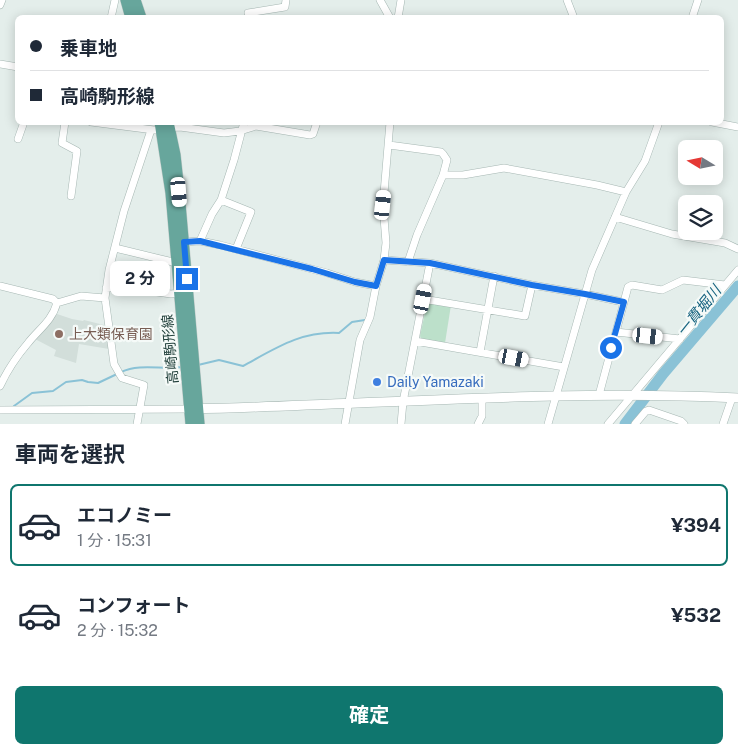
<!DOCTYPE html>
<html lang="ja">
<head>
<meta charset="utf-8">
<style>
	body { margin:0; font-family:"Public Sans","Noto Sans JP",sans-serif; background:#f6f6f7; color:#1f2937; height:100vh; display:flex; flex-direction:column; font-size:19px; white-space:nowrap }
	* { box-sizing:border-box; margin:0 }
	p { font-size:16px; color:#747a83 }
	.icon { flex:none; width:28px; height:28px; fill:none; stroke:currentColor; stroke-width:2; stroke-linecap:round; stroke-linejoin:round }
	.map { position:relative; height:424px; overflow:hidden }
	.sheet { display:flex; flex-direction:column; background:#fff; flex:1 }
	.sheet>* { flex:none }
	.guide { position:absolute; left:15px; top:15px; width:709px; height:110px; border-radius:8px; box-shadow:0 2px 12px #0003; display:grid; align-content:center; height:110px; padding:0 15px; background:#fff }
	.needle { width:32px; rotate:280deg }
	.tools { position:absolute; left:678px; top:140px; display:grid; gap:10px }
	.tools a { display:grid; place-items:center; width:45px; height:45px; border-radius:8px; background:#fff; box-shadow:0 2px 12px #0003; font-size:25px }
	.end { position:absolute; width:22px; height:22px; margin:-11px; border:6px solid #1a73e8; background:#fff; box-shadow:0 0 0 2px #fff }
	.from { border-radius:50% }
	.bubble { position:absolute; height:35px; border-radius:8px; background:#fff; box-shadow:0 2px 12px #0003; font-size:16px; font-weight:700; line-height:35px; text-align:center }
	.car { position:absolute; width:15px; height:30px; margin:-15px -8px; border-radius:6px; box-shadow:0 0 4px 1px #0007; background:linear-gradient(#fff 24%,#345 0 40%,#fff 0 76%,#345 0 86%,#fff 0) }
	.guide b { display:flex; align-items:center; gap:18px; height:48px; font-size:19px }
	.guide b+b { border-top:1px solid #e0e1e3 }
	.guide i { width:12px; height:12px; background:#1f2937 }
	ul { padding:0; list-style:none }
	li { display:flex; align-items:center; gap:15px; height:82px; margin:0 10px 8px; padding:0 5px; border:2px solid transparent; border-radius:8px }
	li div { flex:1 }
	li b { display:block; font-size:19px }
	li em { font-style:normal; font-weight:700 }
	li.active { border-color:#0f766e }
	li>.icon { width:45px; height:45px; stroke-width:1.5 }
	h2 { padding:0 15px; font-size:22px; line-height:60px }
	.button { display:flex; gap:10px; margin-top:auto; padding:10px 15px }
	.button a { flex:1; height:58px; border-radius:8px; background:#0f766e; color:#fff; font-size:20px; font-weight:700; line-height:58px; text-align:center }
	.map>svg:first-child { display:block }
	.built { fill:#d2deda }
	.green { fill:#bce0ca }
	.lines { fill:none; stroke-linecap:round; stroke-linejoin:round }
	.stream { stroke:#8ac2d6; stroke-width:2 }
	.river { stroke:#8ac2d6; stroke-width:11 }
	.minor-casing { stroke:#a6b7b3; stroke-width:8 }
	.tertiary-casing { stroke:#a6b7b3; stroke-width:10 }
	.primary-casing { stroke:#c1cac8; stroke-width:12 }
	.minor { stroke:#fff; stroke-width:7 }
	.tertiary { stroke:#fff; stroke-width:9 }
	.primary { stroke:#67a69c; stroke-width:11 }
	.route { stroke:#1a73e8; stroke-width:6 }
	.education-dot { fill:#8d6e63; stroke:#f5faf8; stroke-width:2 }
	.shop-dot { fill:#3f7fe0; stroke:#f5faf8; stroke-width:2 }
	.labels { text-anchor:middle; stroke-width:4.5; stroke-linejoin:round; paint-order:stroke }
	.education-label { font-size:14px; fill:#785e54; stroke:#f5faf8; text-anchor:start }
	.street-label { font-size:14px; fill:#22413c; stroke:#f5faf8 }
	.shop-label { font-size:14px; fill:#366cbe; stroke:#f5faf8; text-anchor:start }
	.water-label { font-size:15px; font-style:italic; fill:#196581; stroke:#f5faf8 }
</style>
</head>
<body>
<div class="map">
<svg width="738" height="424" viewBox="0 0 738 424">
	<rect width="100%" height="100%" fill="#e4eeeb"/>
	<!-- built -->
	<path class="built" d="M57 314 72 319 83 321 84 320 104 325 105 335H108L109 349 79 344 76 363 54 356 56 350 35 339 49 324Z"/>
	<!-- green -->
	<path class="green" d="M430 302 451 305 445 343 422 340 420 336 427 303Z"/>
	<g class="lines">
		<!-- stream -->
		<path class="stream" d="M198 365 219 360 243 366C276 348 301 331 339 333L352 322 365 320
			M121 372C141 363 162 370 183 367
			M14 406 32 393 53 391 66 382 82 380 88 382 98 383 117 374"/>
		<!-- river -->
		<path class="river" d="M625 424 663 374 738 286"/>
		<!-- minor casing -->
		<g class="minor-casing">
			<path id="minor" d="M380 0 390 18
				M567 0 574 18
				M0 5 2 0
				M248 13 285 7 286 0
				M111 18 115 0
				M398 18 401 0
				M692 18 698 0
				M0 64 18 67
				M65 122 62 143 77 151 71 196
				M91 122 154 130
				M712 122 738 127
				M166 128 180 127 224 133 240 131 256 126 310 135 313 134 317 122
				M18 139 24 122
				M389 145 441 152 443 154 447 160 443 175 417 235 408 262
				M443 175H463L504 168 597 185 626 192
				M615 217 672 234 725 243 738 249
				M200 241 212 214 221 200
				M184 242 200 241 220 245 327 273 355 282 376 286
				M115 248 177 263
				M236 249 251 212 221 200 234 160 244 122
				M384 260 430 263 532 285 585 294 623 302
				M0 286 53 299 57 303
				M106 288 121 287 171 294 180 293
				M423 299 525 316 532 285
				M57 303 81 296 105 298
				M616 332 680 339
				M415 341 564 367
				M480 352 494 276
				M118 371 114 364 105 298 109 270 124 211 151 130
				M119 373 122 378 144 385 137 424
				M0 386C7 371 16 357 28 343 39 329 52 321 57 303
				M599 395 628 287 632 285 662 290 683 280 725 285
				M0 410 190 409
				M345 424 360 340 370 317 376 286 384 260 386 243 383 205 390 122
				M401 424 403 402 430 263
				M478 424 482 416V399
				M548 424 592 270 626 192 645 161 659 122
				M608 424 738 270
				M635 424 646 411 649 410 681 421 684 424
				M723 424 732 398"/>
		</g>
		<!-- tertiary casing -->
		<g class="tertiary-casing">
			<path id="tertiary" d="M191 409C373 405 556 389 738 398"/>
		</g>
		<!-- primary casing -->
		<g class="primary-casing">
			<path id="primary" d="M126 0 131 18
				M135 0 141 18
				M160 122 171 193 191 424
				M168 122 175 155 179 192 199 424"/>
		</g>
		<!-- minor -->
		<use href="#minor" class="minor"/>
		<!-- tertiary -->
		<use href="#tertiary" class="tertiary"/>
		<!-- primary -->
		<use href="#primary" class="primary"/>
	</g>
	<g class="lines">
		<!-- route -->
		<path class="route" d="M187 279 184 242 200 241 312 269 355 282 376 286 384 260 430 263 532 285 585 294 624 302 611 348"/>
	</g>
	<!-- markers -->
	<circle class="education-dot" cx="59" cy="334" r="5"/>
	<circle class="shop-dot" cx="377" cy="382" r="5"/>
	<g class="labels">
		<!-- education labels -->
		<g class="education-label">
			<text x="69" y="339">上大類保育園</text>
		</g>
		<!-- street labels -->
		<g class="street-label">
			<text transform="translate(170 349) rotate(-95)" y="5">高崎駒形線</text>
		</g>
		<!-- shop labels -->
		<g class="shop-label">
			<text x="387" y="387">Daily Yamazaki</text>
		</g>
		<!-- water labels -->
		<g class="water-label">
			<text transform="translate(699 311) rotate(-51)" y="5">一貫堀川</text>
		</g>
	</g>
</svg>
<div class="tools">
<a><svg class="needle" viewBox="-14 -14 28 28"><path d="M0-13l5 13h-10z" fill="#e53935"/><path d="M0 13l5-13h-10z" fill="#747a83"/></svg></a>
<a><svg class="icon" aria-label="layers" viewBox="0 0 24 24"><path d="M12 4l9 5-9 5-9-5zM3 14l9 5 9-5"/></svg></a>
</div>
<i class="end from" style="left:611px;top:348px"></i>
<i class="end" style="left:187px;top:279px"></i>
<div class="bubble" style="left:110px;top:261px;width:60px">2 分</div>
<i class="car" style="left:179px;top:192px;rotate:175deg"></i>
<i class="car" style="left:383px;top:205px;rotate:6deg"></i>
<i class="car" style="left:423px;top:299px;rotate:11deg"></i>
<i class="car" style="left:648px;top:336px;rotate:96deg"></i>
<i class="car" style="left:514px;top:358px;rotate:101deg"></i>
<div class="guide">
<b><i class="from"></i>乗車地</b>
<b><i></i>高崎駒形線</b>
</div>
</div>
<section class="sheet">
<h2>車両を選択</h2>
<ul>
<li class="active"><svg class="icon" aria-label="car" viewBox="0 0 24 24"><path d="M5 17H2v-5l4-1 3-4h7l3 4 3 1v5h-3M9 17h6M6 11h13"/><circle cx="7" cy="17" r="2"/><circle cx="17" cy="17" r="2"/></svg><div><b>エコノミー</b><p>1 分 · 15:31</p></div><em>¥394</em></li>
<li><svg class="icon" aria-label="car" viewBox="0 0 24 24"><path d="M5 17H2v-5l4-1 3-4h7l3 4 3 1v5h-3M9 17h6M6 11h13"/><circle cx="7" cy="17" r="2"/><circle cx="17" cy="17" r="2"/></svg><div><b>コンフォート</b><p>2 分 · 15:32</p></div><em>¥532</em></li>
</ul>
<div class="button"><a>確定</a></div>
</section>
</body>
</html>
